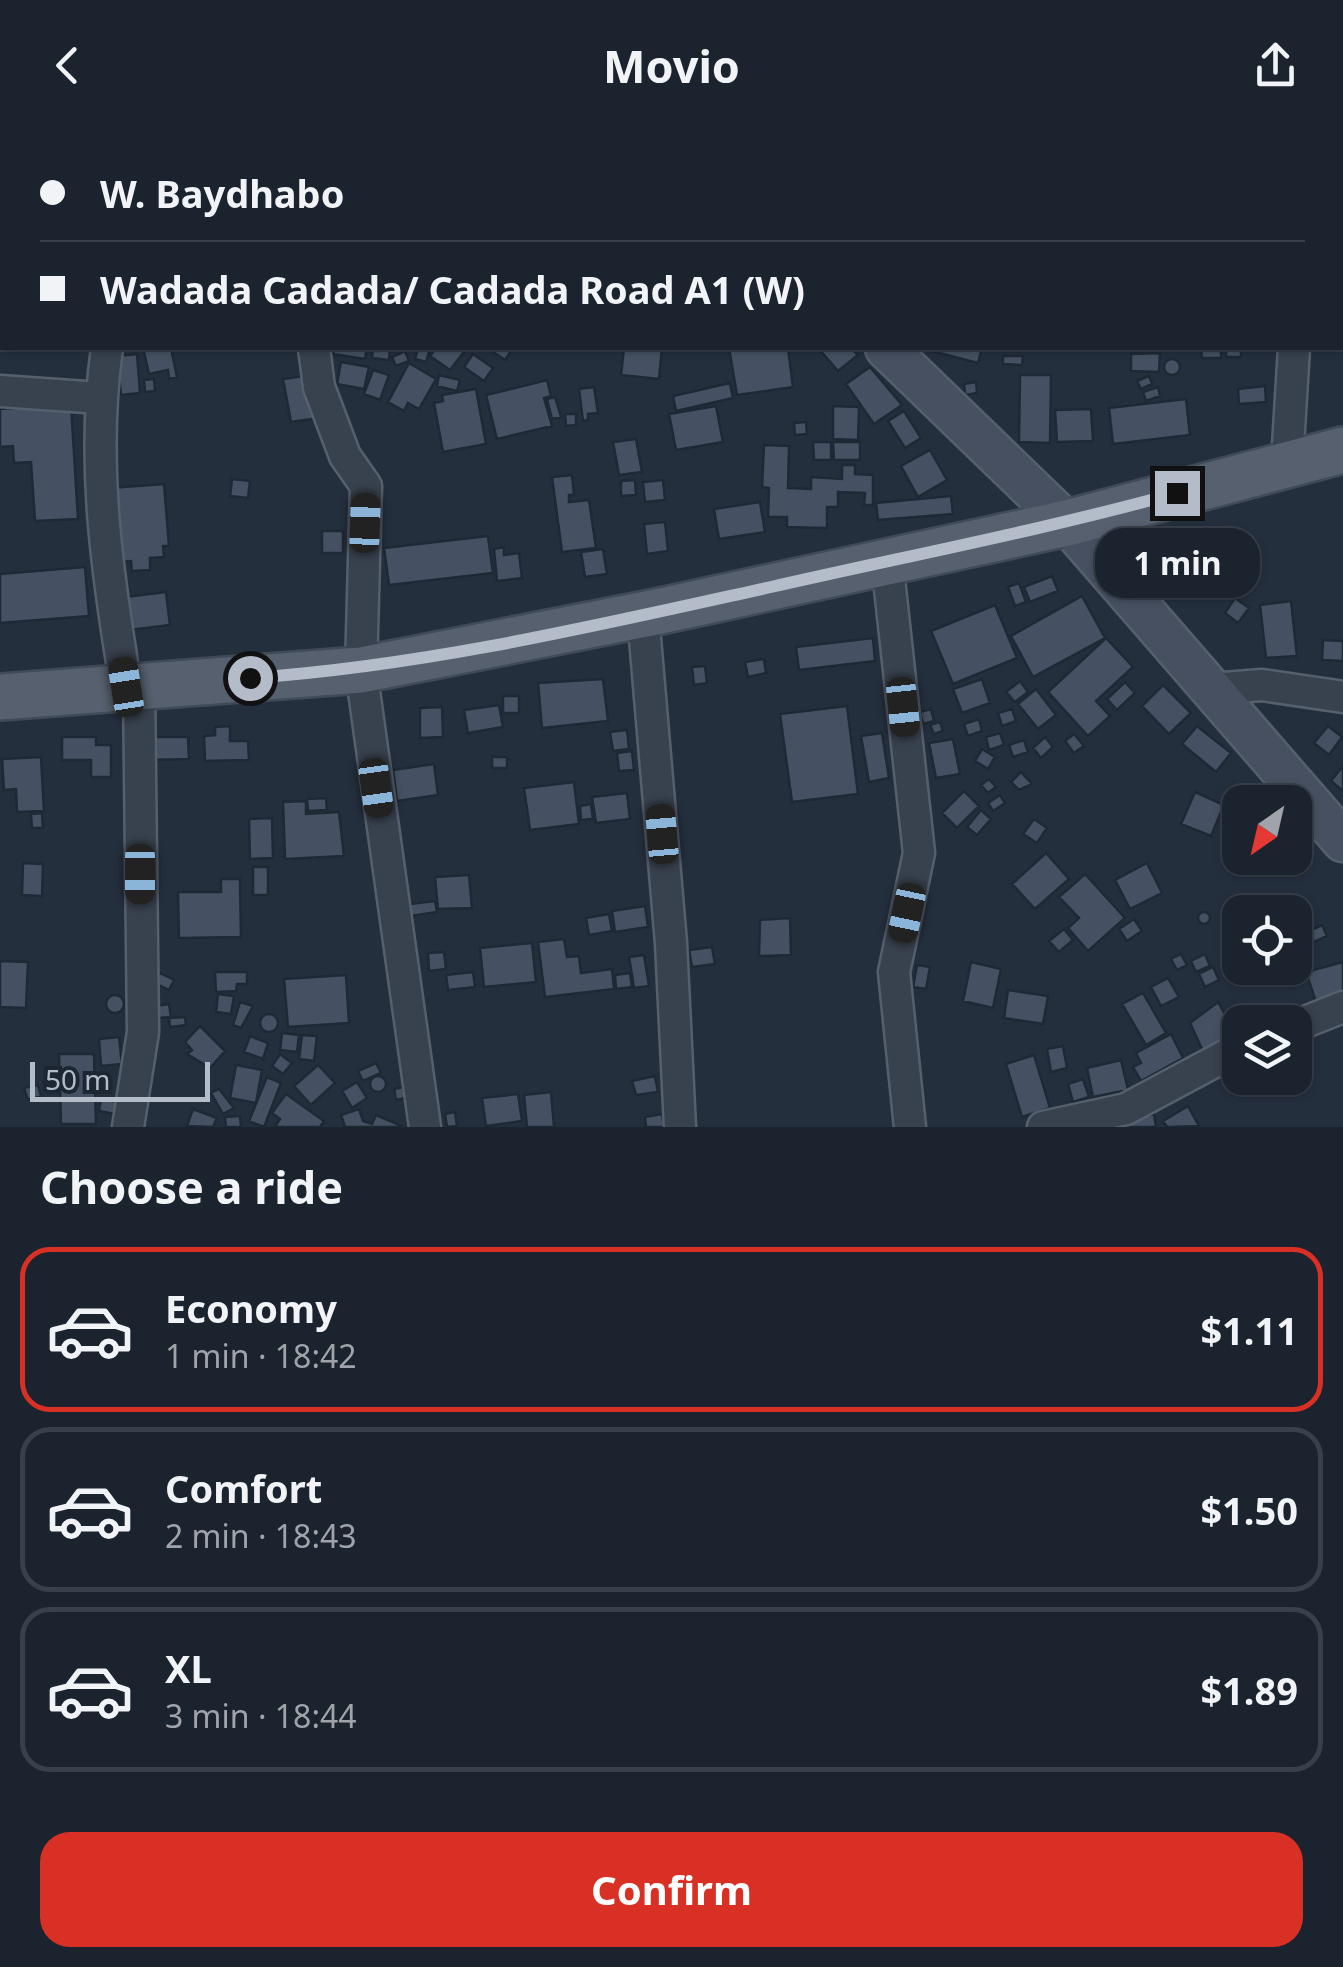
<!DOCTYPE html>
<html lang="en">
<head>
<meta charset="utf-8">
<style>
	body { margin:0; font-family:"Noto Sans",sans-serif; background:#242b36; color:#f1f3f6; height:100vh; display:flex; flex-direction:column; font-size:38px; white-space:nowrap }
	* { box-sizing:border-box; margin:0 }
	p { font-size:32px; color:#a0a4aa }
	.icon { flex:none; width:55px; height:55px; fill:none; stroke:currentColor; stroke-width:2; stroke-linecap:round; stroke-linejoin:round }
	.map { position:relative; height:997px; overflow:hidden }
	.side { display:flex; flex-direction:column; background:#1b232e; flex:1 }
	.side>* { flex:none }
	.banner { position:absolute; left:0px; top:0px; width:1345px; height:220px; box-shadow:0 2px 8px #0004,0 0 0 2px #39404a; display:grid; align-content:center; height:220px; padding:0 40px; background:#1b232e }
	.needle { width:65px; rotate:214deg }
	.fabs { position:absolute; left:1222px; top:655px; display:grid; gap:20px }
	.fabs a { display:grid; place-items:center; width:90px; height:90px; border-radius:20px; background:#1b232e; box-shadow:0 2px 8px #0004,0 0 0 2px #39404a; font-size:50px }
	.scale { position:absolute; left:30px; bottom:25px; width:180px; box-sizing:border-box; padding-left:10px; border:5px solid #b4bcc9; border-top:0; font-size:28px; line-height:35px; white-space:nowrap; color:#b4bcc9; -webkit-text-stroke:8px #1d2633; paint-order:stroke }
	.end { position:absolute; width:45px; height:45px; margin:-22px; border:12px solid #b4bcc9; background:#111; box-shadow:0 0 0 5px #111 }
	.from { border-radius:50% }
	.bubble { position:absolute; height:70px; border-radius:30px; background:#1b232e; box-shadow:0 2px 8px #0004,0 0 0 2px #39404a; font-size:32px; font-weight:700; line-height:70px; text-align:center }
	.car { position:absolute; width:30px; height:60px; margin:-30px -15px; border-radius:12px; box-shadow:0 0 8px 2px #0007; background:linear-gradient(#222 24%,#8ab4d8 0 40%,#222 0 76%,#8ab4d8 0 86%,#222 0) }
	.banner b { display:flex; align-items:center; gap:35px; height:95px; font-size:38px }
	.banner b+b { border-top:2px solid #39404a }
	.banner i { width:25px; height:25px; background:#f1f3f6 }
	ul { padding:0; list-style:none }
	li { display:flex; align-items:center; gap:30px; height:165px; margin:0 20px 15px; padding:0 20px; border:5px solid #39404a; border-radius:30px }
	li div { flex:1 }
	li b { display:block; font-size:38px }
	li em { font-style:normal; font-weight:700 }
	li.selected { border-color:#d93025 }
	li>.icon { width:90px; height:90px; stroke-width:1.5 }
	h2 { padding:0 40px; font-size:45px; line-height:120px }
	.action { display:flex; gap:20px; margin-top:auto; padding:20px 40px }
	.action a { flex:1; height:115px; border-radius:30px; background:#d93025; color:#fff; font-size:40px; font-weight:700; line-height:115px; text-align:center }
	header { display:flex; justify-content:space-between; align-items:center; height:130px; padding:0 40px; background:#1b232e; font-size:45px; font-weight:700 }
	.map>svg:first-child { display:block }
	.building { fill:#455162; stroke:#1f2835; stroke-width:2.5 }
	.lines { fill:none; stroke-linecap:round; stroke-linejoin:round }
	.street-casing { stroke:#565f6c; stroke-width:35 }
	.secondary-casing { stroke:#565f6c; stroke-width:45 }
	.primary-casing { stroke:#414a57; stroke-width:50 }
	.street { stroke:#38414e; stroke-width:30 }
	.secondary { stroke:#465061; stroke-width:40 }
	.primary { stroke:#56606e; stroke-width:45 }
	.route { stroke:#b4bcc9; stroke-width:12 }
</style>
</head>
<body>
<header><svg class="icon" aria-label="back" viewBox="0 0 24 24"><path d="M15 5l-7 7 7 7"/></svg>Movio<svg class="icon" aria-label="share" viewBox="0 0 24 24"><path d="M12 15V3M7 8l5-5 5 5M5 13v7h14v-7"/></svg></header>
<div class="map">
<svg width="1343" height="997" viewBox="0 0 1343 997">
	<rect width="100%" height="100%" fill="#242f3e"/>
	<!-- building -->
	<path class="building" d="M523 0H589L592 2H524Z
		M143 218H171L177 247 169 249 168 240 149 244Z
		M334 218H367L365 229 333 224Z
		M373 218H390L389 230 372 228Z
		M418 218 430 219 426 232 415 229Z
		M436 218H467L450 240 430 226Z
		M487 218H513L505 230Z
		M624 218H662L659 249 621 245Z
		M729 218H788L793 257 737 265Z
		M818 218H851L858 225 838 241Z
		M920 218H982L978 233Z
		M1201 218H1221V228H1202Z
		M1226 218H1241V227H1226Z
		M405 221 409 231 396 236 392 227Z
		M1160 223 1159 242 1131 241V224Z
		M137 224 140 263 121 265 117 226Z
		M473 224 493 238 484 251 464 237Z
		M1003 226H1023L1022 235 1003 234Z
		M1164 237a8 8 0 1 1 16 0a8 8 0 1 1-16 0Z
		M341 232 369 237 364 259 337 254Z
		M409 233 436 249 419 279 408 273 404 281 388 272Z
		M870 237 902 275 874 294 846 254Z
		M373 240 389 245 380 270 364 264Z
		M311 245 319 288 291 292 283 249Z
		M439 245 460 250 457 261 437 256Z
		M1020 245H1051L1050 313 1019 312Z
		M1149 246 1152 254 1141 259 1137 251Z
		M154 249 155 261 145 262 144 250Z
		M547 250 551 266 544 268 552 296 497 309 486 265Z
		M976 252 977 263 965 265 964 254Z
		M730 253 733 268 676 281 673 266Z
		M1265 256 1266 272 1239 274 1238 259Z
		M594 257 598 283 588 284V290L583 291 579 259Z
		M1158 257 1160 266 1146 271 1143 262Z
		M476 259 486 314 443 322 434 273 443 271 442 265Z
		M555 267 561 287 552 289 547 269Z
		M1186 269 1190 305 1113 314 1109 278Z
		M71 274 78 389 35 391 31 332 14 333 13 316 0 317V279Z
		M716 276 723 312 676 320 669 284Z
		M833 276 859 277 858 310 833 309Z
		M1091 279 1093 311 1057 312 1055 280Z
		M904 281 921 308 905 318 888 291Z
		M565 284H576V295L566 296Z
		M806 292 807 304 795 305 794 293Z
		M636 309 642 342 619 345 613 312Z
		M813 312H831V330H814Z
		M833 312H860V330H834Z
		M764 315 789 316 788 358 811 359V347L842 349V335H855V344L873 345V375H864L865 363 838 362V377H827V398L787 397V387H768L769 358 762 357Z
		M930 320 947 350 918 367 901 336Z
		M572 345 574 365H569V372L589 370 596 418 562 422 552 347Z
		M232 349 250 351 248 368 230 366Z
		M635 350 636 365 621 366V351Z
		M663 350 665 370 645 372 643 352Z
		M164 354 169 416H163L164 427 150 428V440L132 441 131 431 116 432 110 358Z
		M951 366 953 384 878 390 876 373Z
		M760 372 765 402 719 409 714 379Z
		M665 392 668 421 647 424 644 394Z
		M322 401H343V423H322Z
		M488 406 493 443 389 455 384 418Z
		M504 417V425L519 423 522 448 497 451 494 419Z
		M603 419 607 444 585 447 581 422Z
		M85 437 89 486 0 493V444Z
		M1052 446 1058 461 1030 472 1024 457Z
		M1019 453 1026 472 1015 476 1008 457Z
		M166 462 170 495 121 501 117 468Z
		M1082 466 1105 508 1033 547 1011 506Z
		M1235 468 1249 478 1238 493 1225 483Z
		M1291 471 1297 526 1266 528 1260 475Z
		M995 475 1017 528 953 554 931 501Z
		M873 508 875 531 799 540 796 517Z
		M1106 508 1133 537 1096 571 1110 586 1088 606 1048 562Z
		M1323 510 1343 511V531L1322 530Z
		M764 529 766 543 748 547 745 532Z
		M705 536 707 553 694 555 692 537Z
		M603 549 608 591 542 598 538 553Z
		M982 549 990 573 962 583 953 559Z
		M1020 551 1028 562 1015 572 1006 562Z
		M1125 552 1135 563 1117 580 1107 569Z
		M1163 555 1191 583 1169 604 1142 576Z
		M1036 559 1056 585 1038 599 1018 574Z
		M503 566H519V583H503Z
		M499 575 503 597 468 603 464 580Z
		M847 576 858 664 792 672 780 584Z
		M442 577 443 607 420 608V578Z
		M931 579 934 591 923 594 920 582Z
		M1012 579 1016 591 1002 596 998 583Z
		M979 589 982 601 968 606 964 594Z
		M940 592 943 601 934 604 930 595Z
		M230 596V611H248L249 630 205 631 204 606 215 605V597Z
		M1197 596 1231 623 1216 642 1182 614Z
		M1328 596 1342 607 1329 625 1314 613Z
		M627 600 629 619 613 621 610 602Z
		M882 603 889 648 869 652 861 606Z
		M1000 603 1004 615 989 620 986 607Z
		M1074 604 1084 616 1074 623 1065 611Z
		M62 607H96V615H111V647H91V630H62Z
		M145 607H188L189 629 146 630Z
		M1045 607 1053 617 1041 628 1033 618Z
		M953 609 960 644 936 648 929 613Z
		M1024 610 1028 622 1013 627 1009 615Z
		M982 619 995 627 988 639 975 631Z
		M632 621 634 640 619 641 617 623Z
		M41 627 44 681 17 682 16 659 4 660 2 629Z
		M492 627H507V638H492Z
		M434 634 438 665 397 671 393 640Z
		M1343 636V661L1331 651Z
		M1021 642 1032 654 1019 660 1011 652Z
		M989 649 996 657 988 663 981 655Z
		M574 652 579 694 530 700 524 658Z
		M964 661 979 676 957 698 942 683Z
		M1195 662 1224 675 1211 706 1181 694Z
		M627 663 630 689 596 693 592 667Z
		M1000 665 1005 673 993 681 988 673Z
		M326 668 327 680 308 681 307 669Z
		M306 671V684L339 682 344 726 285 729 283 672Z
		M591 674 593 689 581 690 580 676Z
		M981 680 991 689 977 705 967 697Z
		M42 683 43 698H32L31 684Z
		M272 688 273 728 250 729 249 689Z
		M1034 689 1047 698 1037 713 1023 704Z
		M1046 723 1069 749 1035 779 1012 754Z
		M23 733 43 734 42 766 22 765Z
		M1147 733 1162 763 1130 779 1115 750Z
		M253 737H268V765H253Z
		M1085 744 1125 788 1088 821 1068 798 1079 788 1059 767Z
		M469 745 472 778 438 779 435 747Z
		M221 749H240L241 807 179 808 178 762H221Z
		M435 771 437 782 411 786 410 774Z
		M645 776 648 797 615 802 612 781Z
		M1198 788a6 6 0 1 1 12 0a6 6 0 1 1-12 0Z
		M609 784 612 801 589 805 586 788Z
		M790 788 791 825 759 826 760 790Z
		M1134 789 1142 801 1127 811 1119 799Z
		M1322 795 1327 806 1314 812 1309 801Z
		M1064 799 1073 810 1059 822 1049 811Z
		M564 809 567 827 579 826 581 843 612 839 614 859 545 867 538 812Z
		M532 813 536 852 484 857 480 818Z
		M712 817 715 834 692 837 689 820Z
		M444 822 446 839 429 841 428 823Z
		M1181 824 1187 835 1177 840 1171 829Z
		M1205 824 1210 836 1196 842 1191 831Z
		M644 825 649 856 634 858 629 827Z
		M0 831 28 832 26 878 0 877Z
		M971 832 1001 839 993 878 963 871Z
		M1343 832V869L1318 878 1306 842Z
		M917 835 930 837 926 859 913 857Z
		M1213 837 1219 850 1205 857 1199 844Z
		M215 842H247V854H237L236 861 216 862Z
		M473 842 475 857 448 860 446 845Z
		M160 843 174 850 169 860 155 853Z
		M630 843 632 857 616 859 615 845Z
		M346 845 349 893 288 897 284 849Z
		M1168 848 1179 867 1161 876 1151 857Z
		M1008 860 1048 866 1043 894 1004 888Z
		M1143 863 1166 903 1146 915 1122 874Z
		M218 864 234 866 231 884 216 882Z
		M106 874a9 9 0 1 1 18 0a9 9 0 1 1-18 0Z
		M240 872 253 876 241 898 233 895Z
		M1218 872 1237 905 1203 921 1190 893Z
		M169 874 171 887 157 888 156 876Z
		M260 893a9 9 0 1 1 18 0a9 9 0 1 1-18 0Z
		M185 887 186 895 170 897 169 888Z
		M200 896 225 921 210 938 187 924 192 920 185 912Z
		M282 903 299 905 297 922 280 920Z
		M1171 904 1183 928 1141 951 1133 937 1141 933 1136 923Z
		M302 905 317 906 314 931 299 929Z
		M250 906 268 913 263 929 244 922Z
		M119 907 122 934 101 936 99 909Z
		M1063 916 1067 938 1051 942 1047 919Z
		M59 924H94L96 994H61Z
		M280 924 292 933 283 944 272 936Z
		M1034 925 1050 978 1022 987 1006 934Z
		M1121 930 1128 960 1093 967 1087 938Z
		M376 933 381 943 363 951 358 941Z
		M236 935 262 940 256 973 230 968Z
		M318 935 335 953 311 975 294 956Z
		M655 946 658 962 636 965 632 951Z
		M370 954a8 8 0 1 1 16 0a8 8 0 1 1-16 0Z
		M267 947 281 953 264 997 249 991Z
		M1083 949 1089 967 1073 972 1068 954Z
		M357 952 367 968 352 978 342 961Z
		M38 955 41 966 28 970 24 958Z
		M403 957 405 968 396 970 394 959Z
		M219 959 234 978 223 984 211 963Z
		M551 962 554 997H527L524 965Z
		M286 964 324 991 320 997H275L280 989 272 983Z
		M518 964 522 991 486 996 482 968Z
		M101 969 118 972 115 984 99 981Z
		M1188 976 1199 996 1167 997 1163 991Z
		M193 979 217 988 213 997 187 996Z
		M359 979 363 991 372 994 376 985 404 997H345L341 985Z
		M455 982 457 996 447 997 445 984Z
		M662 984 664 997H646L645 987Z
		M1154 984 1156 997H1130L1129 989Z
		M240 986 241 997H226L225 987Z"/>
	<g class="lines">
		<!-- street casing -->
		<g class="street-casing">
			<path id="street" d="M75 0V2
				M339 2V0
				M894 2 895 0
				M1308 2V0
				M107 218C91 332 107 443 126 557
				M314 218 319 257 345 326 366 356 361 540 425 997
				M0 261 100 268
				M1287 332 1294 218
				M887 431 919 723 894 842 910 997
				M643 485 671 813 680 997
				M1211 559 1262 555 1343 567
				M1295 896 1343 877
				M128 997 143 902 139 555
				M1043 997 1126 979 1240 918"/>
		</g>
		<!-- secondary casing -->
		<g class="secondary-casing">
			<path id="secondary" d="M672 0 675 2
				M886 218 1067 393 1343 711"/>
		</g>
		<!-- primary casing -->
		<g class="primary-casing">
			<path id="primary" d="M0 567 361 540 656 482 1067 393 1343 320"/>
		</g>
		<!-- street -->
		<use href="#street" class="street"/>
		<!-- secondary -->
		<use href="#secondary" class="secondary"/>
		<!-- primary -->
		<use href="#primary" class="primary"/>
	</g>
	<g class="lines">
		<!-- route -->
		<path class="route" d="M250 548C425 536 599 495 771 457 907 426 1043 400 1177 363"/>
	</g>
</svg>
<div class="fabs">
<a><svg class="needle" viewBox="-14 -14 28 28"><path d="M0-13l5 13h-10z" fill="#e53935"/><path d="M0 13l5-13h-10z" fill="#a0a4aa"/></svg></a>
<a><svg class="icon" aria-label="locate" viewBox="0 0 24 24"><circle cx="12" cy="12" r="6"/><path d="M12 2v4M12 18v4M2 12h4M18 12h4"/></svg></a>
<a><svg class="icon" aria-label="layers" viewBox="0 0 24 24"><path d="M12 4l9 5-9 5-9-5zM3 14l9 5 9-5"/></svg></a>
</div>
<div class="scale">50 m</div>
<i class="end from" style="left:250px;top:548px"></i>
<i class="end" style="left:1177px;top:363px"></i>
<div class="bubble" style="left:1095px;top:398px;width:165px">1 min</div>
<i class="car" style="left:365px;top:393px;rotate:2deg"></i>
<i class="car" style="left:126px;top:557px;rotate:351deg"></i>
<i class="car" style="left:903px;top:577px;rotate:174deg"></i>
<i class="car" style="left:376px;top:658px;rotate:172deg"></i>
<i class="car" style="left:662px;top:704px;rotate:355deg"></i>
<i class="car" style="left:140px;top:744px;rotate:180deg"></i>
<i class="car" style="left:907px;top:783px;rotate:192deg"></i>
<div class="banner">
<b><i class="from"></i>W. Baydhabo</b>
<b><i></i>Wadada Cadada/ Cadada Road A1 (W)</b>
</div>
</div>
<section class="side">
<h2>Choose a ride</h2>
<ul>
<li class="selected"><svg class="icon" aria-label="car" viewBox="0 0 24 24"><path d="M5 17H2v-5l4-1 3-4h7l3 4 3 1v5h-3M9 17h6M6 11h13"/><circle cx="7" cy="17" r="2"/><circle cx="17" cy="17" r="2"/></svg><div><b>Economy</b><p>1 min · 18:42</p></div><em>$1.11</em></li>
<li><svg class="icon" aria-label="car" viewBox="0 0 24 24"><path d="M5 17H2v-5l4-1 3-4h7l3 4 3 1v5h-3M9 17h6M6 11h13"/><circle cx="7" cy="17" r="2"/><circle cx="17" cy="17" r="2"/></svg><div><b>Comfort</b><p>2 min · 18:43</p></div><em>$1.50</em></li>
<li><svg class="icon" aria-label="car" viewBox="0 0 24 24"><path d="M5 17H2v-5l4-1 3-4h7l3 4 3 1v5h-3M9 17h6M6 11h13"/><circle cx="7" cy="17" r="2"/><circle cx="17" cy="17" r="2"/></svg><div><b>XL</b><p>3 min · 18:44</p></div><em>$1.89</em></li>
</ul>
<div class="action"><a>Confirm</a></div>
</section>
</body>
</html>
